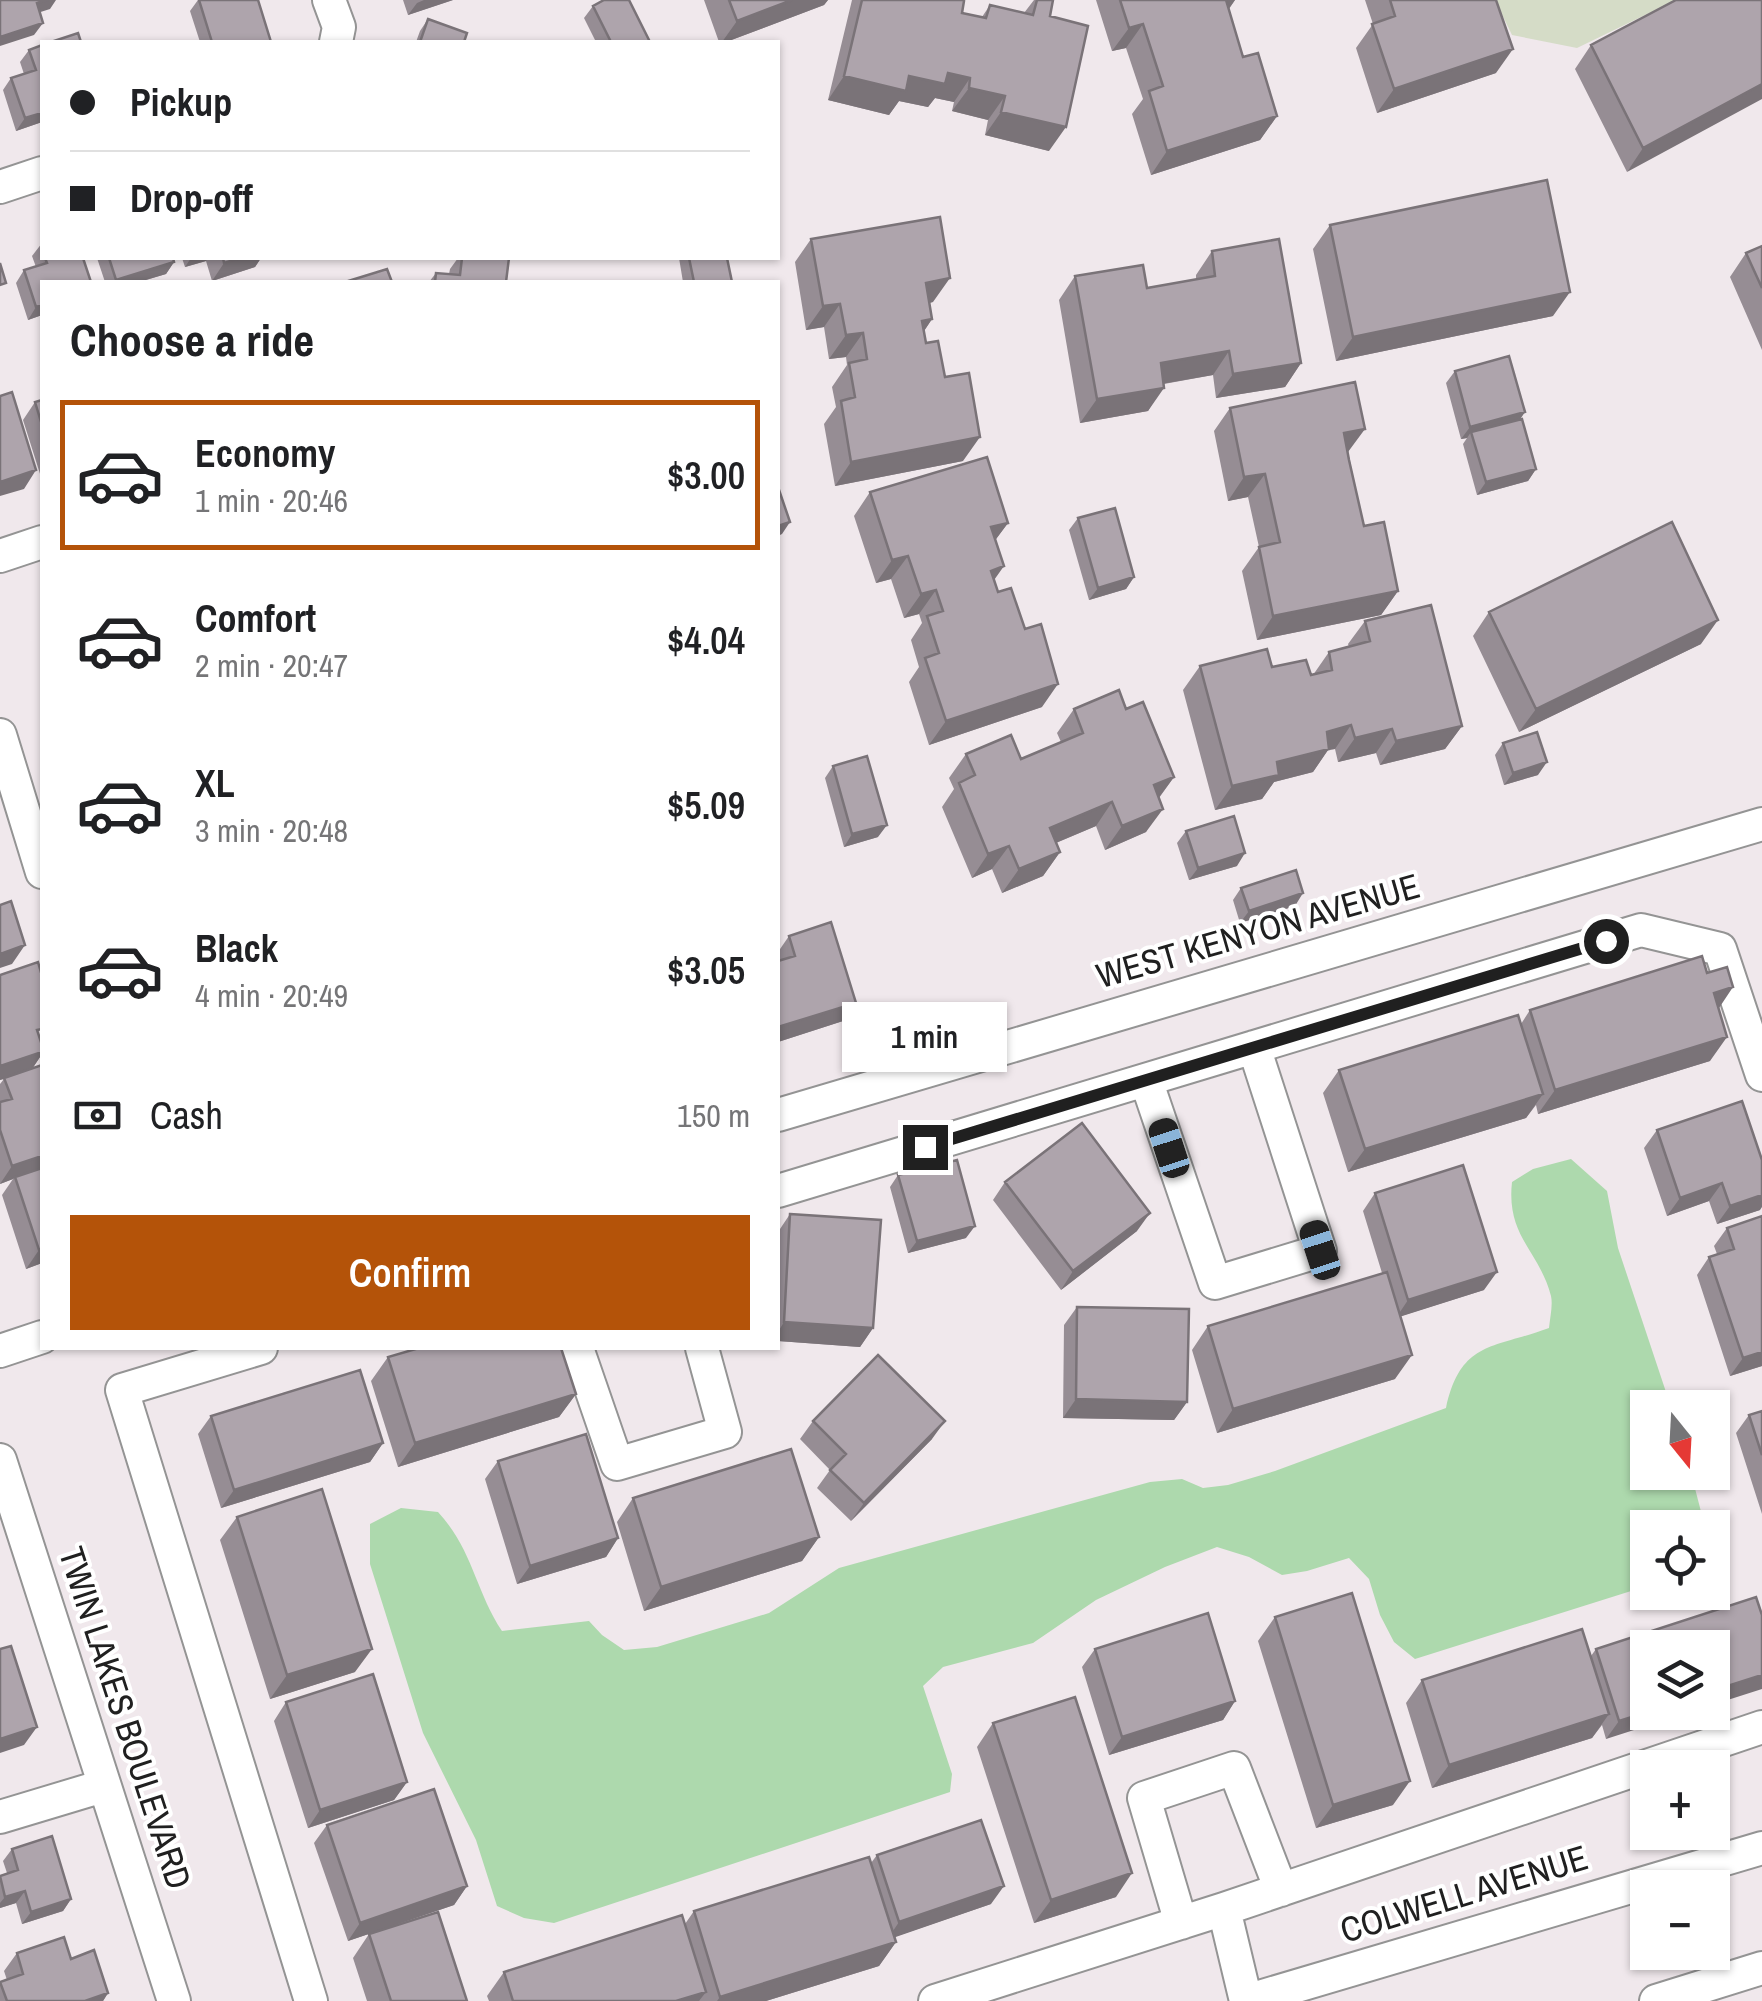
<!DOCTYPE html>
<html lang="en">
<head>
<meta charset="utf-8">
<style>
	body { margin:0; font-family:"Archivo Narrow",sans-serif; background:#f2f2f2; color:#202124; height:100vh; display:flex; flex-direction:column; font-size:38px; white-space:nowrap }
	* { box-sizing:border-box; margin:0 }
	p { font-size:32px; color:#757577 }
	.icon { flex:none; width:55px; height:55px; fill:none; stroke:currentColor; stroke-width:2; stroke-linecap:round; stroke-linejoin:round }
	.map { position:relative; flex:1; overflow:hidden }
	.sheet { position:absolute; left:40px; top:280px; width:740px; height:1070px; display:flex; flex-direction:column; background:#fff; border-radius:0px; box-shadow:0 2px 8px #0004 }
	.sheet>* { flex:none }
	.banner { position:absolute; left:40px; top:40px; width:740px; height:220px; border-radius:0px; box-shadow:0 2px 8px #0004; display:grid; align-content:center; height:220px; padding:0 30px; background:#fff }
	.needle { width:65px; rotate:162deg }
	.controls { position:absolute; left:1630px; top:1390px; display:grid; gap:20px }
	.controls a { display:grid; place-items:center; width:100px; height:100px; border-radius:0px; background:#fff; box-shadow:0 2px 8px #0004; font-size:50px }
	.end { position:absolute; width:45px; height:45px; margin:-22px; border:12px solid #202020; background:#fff; box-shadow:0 0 0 5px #fff }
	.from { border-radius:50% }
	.bubble { position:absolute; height:70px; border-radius:0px; background:#fff; box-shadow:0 2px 8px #0004; font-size:32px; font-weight:600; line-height:70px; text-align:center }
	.car { position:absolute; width:30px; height:60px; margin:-30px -15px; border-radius:12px; box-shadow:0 0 8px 2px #0007; background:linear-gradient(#222 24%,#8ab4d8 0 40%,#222 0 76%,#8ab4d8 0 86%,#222 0) }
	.banner b { display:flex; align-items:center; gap:35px; height:95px; font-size:38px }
	.banner b+b { border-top:2px solid #e0e0e0 }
	.banner i { width:25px; height:25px; background:#202124 }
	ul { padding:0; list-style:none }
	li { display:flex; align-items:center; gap:30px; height:150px; margin:0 20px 15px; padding:0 10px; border:5px solid transparent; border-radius:0px }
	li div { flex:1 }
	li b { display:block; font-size:38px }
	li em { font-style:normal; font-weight:600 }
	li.on { border-color:#b45309 }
	li>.icon { width:90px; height:90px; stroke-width:1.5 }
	h2 { padding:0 30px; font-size:45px; line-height:120px }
	.pay { display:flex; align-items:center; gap:25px; height:110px; padding:0 30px; font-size:38px }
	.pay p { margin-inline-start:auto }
	.button { display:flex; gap:20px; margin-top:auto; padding:20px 30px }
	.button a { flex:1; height:115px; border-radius:0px; background:#b45309; color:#fff; font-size:40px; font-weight:600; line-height:115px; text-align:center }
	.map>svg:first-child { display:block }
	.wetland { fill:#d5dcc7 }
	.water { fill:#add9ad }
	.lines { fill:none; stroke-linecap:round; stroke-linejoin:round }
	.minor-casing { stroke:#949494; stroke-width:36 }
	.minor { stroke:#fff; stroke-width:32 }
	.wall { fill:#968d94 }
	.shaded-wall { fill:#7a7378 }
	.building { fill:#aea4ac; stroke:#7a7378; stroke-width:2.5 }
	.route { stroke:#202020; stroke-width:12 }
	.labels { text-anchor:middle; stroke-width:8; stroke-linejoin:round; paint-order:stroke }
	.street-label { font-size:35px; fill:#202020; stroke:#fff }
</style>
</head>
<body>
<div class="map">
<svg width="1762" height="2001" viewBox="0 0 1762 2001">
	<rect width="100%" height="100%" fill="#f0e8ec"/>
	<!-- wetland -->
	<path class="wetland" d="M1495 0H1676L1577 48 1512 35Z"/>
	<!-- water -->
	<path class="water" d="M1571 1159 1607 1191 1618 1248 1671 1407 1648 1408V1472L1691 1473 1705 1527 1648 1528 1647 1586 1415 1659 1394 1642 1380 1615 1369 1579 1349 1558 1307 1571 1282 1575 1249 1557 1217 1547 1165 1567 1096 1600 1033 1643 943 1667 923 1686 952 1774 950 1792 554 1923 524 1918 497 1906 476 1840 423 1733 370 1564V1524L401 1508 438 1512C473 1550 475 1590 502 1631L589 1621 602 1635 624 1650 657 1647 769 1613 839 1568 1150 1482 1182 1479 1203 1488 1228 1485 1275 1471 1446 1408C1461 1341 1492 1349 1549 1328 1550 1318 1553 1305 1551 1296 1539 1250 1506 1237 1512 1182L1533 1169Z"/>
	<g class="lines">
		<!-- minor casing -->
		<g class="minor-casing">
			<path id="minor" d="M329 0 339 27 336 42
				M0 187 42 173
				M0 556 42 542
				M0 735 42 872
				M1146 1080 1215 1283 1320 1251 1254 1047
				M778 1115 1762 824
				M778 1191 1641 930 1720 949 1762 1075
				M261 1348 122 1390 311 2001
				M577 1348 617 1464 725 1432 702 1348
				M0 1351 42 1337
				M0 1460 174 2001
				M0 1817 103 1786
				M1224 1909 1246 2001
				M1181 1923 1144 1798 1234 1768 1281 1890
				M935 2001 1224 1909 1762 1727
				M1246 2001 1762 1848
				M1656 2001 1762 1968"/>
		</g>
		<!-- minor -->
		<use href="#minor" class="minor"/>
	</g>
	<!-- wall -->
	<path class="wall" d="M198 0H258L271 42H200L190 11Z
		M403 0H453L408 15Z
		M704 0H828L824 5 726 42H719Z
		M852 0H962V13L982 17 990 5 1024 13 1034 0H1053L1050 16 1049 151 985 135 988 120 952 111 954 102 935 98 928 107 899 101 889 115 828 100Z
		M1096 0H1235L1229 9 1243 57 1277 116 1260 140 1151 175 1132 114 1143 99 1126 48 1112 51Z
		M1365 0H1496V73L1377 113 1356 48 1373 24Z
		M1762 0 1627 172 1575 69 1591 45Z
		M593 6 650 42H596L584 18Z
		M428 19 464 42H416L420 31Z
		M42 45V122L16 131 3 90 11 78 24 74 20 62 29 50Z
		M1330 225 1553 316 1336 361 1313 249Z
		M811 239 933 302 929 303 932 319 924 331 926 343 963 461 835 486 824 424 836 407 832 387 847 365 846 357 829 359 824 327 806 330 795 262Z
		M42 243V258H83L42 315 28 320 16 283 24 270 36 267 32 256Z
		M1762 246V350L1730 277 1746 253Z
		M1212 251 1301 363 1285 387 1216 398 1213 375 1164 384 1148 411 1080 423 1059 300 1075 276 1147 288 1196 279V275Z
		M97 258H173L174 262 166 274 139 282H105Z
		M182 258H261L255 267 212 281 206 261 185 267Z
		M458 258H509L506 282H429L436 273 449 274 450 269Z
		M679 258H727L732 282H683Z
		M1455 371 1520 419 1536 469 1528 481 1477 495 1463 444 1467 438 1461 439 1446 383Z
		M42 400V477H41L23 420 35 402Z
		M1230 408 1348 452 1364 526 1398 591 1381 615 1257 640 1242 571 1259 547 1248 497 1228 501 1214 431Z
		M870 492 1008 523 995 540 994 580 1042 707 929 745 909 682 919 667 911 640 922 623 919 614 904 618 891 579 876 583 854 516Z
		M1078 518 1134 577 1126 589 1089 600 1069 530Z
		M1489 612 1701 644 1519 732 1473 636Z
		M1365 621 1462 726 1445 749 1380 765 1376 753 1338 762 1335 749 1328 750 1313 772 1274 782 1262 799 1215 810 1183 690 1200 666 1272 667 1313 675 1329 652 1349 647 1348 644Z
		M1074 709H1126L1174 777 1159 798 1146 832 1105 850 1096 826 1056 843 1060 852 1043 876 1002 893 992 869 972 878 942 807 954 789 949 778 966 754 1021 759 1061 742 1057 733Z
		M1503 743 1538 775 1504 785 1495 755Z
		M833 766 878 837 844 847 825 778Z
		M1186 831 1237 866 1189 880 1177 843Z
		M1241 888 1295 906 1240 923 1233 900Z
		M789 936 843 1021 778 1042V952Z
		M0 975 42 1045V1054L32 1069 42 1263 26 1269 2 1195 13 1179 0 1184V1084L4 1079 0 1080Z
		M1718 1009 1710 1061 1538 1114 1536 1105 1526 1118 1348 1172 1323 1093 1339 1070 1521 1024 1530 1010Z
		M1657 1130 1760 1210 1717 1224 1709 1201 1667 1216 1644 1148Z
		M898 1175 966 1238 908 1253 890 1187Z
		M1005 1182 1137 1231 1061 1290 993 1200Z
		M1375 1193 1484 1290 1401 1316 1395 1379 1217 1433 1192 1350 1208 1326 1382 1273 1363 1211Z
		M790 1214 873 1328 860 1347 778 1341V1232Z
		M1762 1216V1366L1730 1376 1697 1275 1709 1257 1717 1254 1714 1246 1727 1228Z
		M1077 1307 1187 1402 1174 1420 1063 1418 1064 1325Z
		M388 1357 576 1394 559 1417 398 1467 371 1381Z
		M1762 1411V1514L1736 1433 1749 1415Z
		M211 1416 383 1443 370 1462 221 1508 198 1434Z
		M813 1421 932 1439 851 1521 817 1488 830 1470 800 1439Z
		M498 1461 618 1538 606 1557 517 1584 485 1479Z
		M633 1498 819 1537 802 1561 644 1611 617 1522Z
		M237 1517 355 1672 270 1699 220 1540Z
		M1275 1617 1393 1805 1316 1828 1258 1641Z
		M1095 1649 1235 1701 1223 1720 1109 1755 1082 1667Z
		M1596 1649 1648 1712 1606 1739 1602 1725 1592 1738 1432 1788 1406 1703 1422 1680 1591 1656Z
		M286 1702 407 1782 394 1800 308 1828 274 1721Z
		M993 1723 1116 1897 1034 1923 977 1747Z
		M327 1825 467 1886 454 1905 348 1941 314 1843Z
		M12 1849 71 1899 63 1911 22 1924 16 1903 0 1908V1876L7 1873 3 1861Z
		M877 1855 991 1904 894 1937 896 1942 879 1966 766 2001H489L487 1996 504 1972 685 1924 694 1911 871 1863Z
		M369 1934 467 2001H367L353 1958Z
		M17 1953 108 1993 103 2001H0V1982L7 1980 4 1971Z"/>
	<!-- shaded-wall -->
	<path class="shaded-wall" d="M48 0H56L50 9 28 16 37 3Z
		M424 0H453L408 15 417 3Z
		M792 0H828L824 5 726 42H722L737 21Z
		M1225 0H1235L1222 18Z
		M43 23 34 35 0 46V37Z
		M1143 24 1126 48 1112 51 1129 28Z
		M1513 49 1496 73 1377 113 1394 89Z
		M948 73 970 78 954 102 935 98 928 107 899 101 889 115 828 100 844 76H909Z
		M1762 84V99L1627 172 1643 148Z
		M969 88 1005 96 988 120 952 111Z
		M1001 112 1066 127 1049 151 985 135Z
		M42 113V122L16 131 25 118Z
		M1277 116 1260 140 1151 175 1167 151Z
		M191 258H208L206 261 185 267Z
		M240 258H261L255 267 212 281 224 263Z
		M174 262 166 274 139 282H114L116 280Z
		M950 278 933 302 909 307 926 283Z
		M1570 292 1553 316 1336 361 1353 337Z
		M840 304 824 327 806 330 823 306Z
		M42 305V315L28 320 36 307Z
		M932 319 916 343 922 321Z
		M863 333 846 357 829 359 846 335Z
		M1229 351 1213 375 1144 387 1161 363Z
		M1301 363 1285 387 1216 398 1233 374Z
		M1164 388 1148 411 1080 423 1097 399Z
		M1525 412 1517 424 1471 432 1467 438 1461 439 1470 427Z
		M1365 429 1348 452 1344 433Z
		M980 437 963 461 835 486 851 462Z
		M1536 469 1528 481 1477 495 1486 482Z
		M36 470 24 489 0 496V482Z
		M1265 474 1248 497 1228 501 1244 477Z
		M790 522 782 534 778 536V526Z
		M1008 523 991 546V527Z
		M908 556 891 579 876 583 892 560Z
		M1004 566 987 590 991 571Z
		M1134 577 1126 589 1089 600 1098 588Z
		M936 590 919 614 904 618 921 594Z
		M1398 591 1381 615 1257 640 1273 616Z
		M1718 620 1701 644 1519 732 1536 709Z
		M1058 684 1042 707 929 745 946 721Z
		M1351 725 1335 749 1328 750 1313 772 1274 782 1262 799 1215 810 1232 786 1277 762 1327 732Z
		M1462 726 1445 749 1380 765 1396 741Z
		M1392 729 1376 753 1338 762 1355 738Z
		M1547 762 1538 775 1504 785 1513 773Z
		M1174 777 1157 800 1154 785Z
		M1112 802 1096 826 1034 852 1050 828Z
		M1163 809 1146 832 1105 850 1122 826Z
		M887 825 878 837 844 847 852 834Z
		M1009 846 992 869 972 878 988 854Z
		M1060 852 1043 876 1002 893 1019 869Z
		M1245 853 1237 866 1189 880 1198 868Z
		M1303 893 1295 906 1240 923 1249 911Z
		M25 945 12 964 0 968V954Z
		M1733 987 1717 1011 1714 993Z
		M856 1003 843 1021 778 1042V1027Z
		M1727 1037 1710 1061 1538 1114 1555 1090Z
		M42 1052V1054L32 1069 0 1080V1066Z
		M1543 1094 1526 1118 1348 1172 1365 1149Z
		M42 1156V1170L15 1177 13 1179 0 1184 12 1166Z
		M1722 1183 1709 1201 1667 1216 1680 1198Z
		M1762 1195V1207L1760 1210 1717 1224 1730 1206Z
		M1150 1213 1137 1231 1061 1290 1073 1271Z
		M975 1226 966 1238 908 1253 917 1241Z
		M42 1249V1263L26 1269 39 1250Z
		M1497 1272 1484 1290 1396 1318 1408 1300Z
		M784 1322 873 1328 860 1347 778 1341V1332Z
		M1762 1352V1366L1730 1376 1743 1358Z
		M1412 1355 1395 1379 1217 1433 1233 1409Z
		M576 1394 559 1417 398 1467 415 1443Z
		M1076 1399 1187 1402 1174 1420 1063 1418Z
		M945 1421 932 1439 851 1521 864 1503Z
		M383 1443 370 1462 221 1508 234 1490Z
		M819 1537 802 1561 644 1611 661 1587Z
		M618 1538 606 1557 517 1584 530 1566Z
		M372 1649 355 1672 270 1699 287 1675Z
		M1762 1675V1689L1712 1705V1691Z
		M1235 1701 1223 1720 1109 1755 1122 1737Z
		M1648 1712H1690L1606 1739 1619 1721Z
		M1609 1714 1592 1738 1432 1788 1449 1765Z
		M37 1727 24 1745 0 1753V1739Z
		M1410 1781 1393 1805 1316 1828 1333 1805Z
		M407 1782 394 1800 308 1828 320 1810Z
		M1132 1873 1116 1897 1034 1923 1051 1900Z
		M467 1886 454 1905 348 1941 360 1923Z
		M1004 1886 991 1904 887 1940 899 1922Z
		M25 1891 16 1903 0 1908V1903L5 1897Z
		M71 1899 63 1911 22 1924 31 1912Z
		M896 1942 879 1966 766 2001H717L720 1997Z
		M706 1992 699 2001H676Z
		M108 1993 103 2001H85Z"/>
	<!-- building -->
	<path class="building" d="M0 0H48L37 3 43 23 0 37Z
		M199 0H258L271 42H212Z
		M604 0H629L650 42H611L593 6Z
		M729 0H792L737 21Z
		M862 0H962L964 1 962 13 986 18 990 5 1033 15 1037 0H1053L1050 16 1088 26 1066 127 1001 112 1005 96 969 88 970 78 948 73 945 84 909 76 906 91 844 76Z
		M1120 0H1226L1243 57 1258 53 1277 116 1167 151 1149 91 1163 86 1143 24 1129 28Z
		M1390 0H1496L1513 49 1394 89 1372 24 1395 16Z
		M1676 0H1762V84L1643 148 1591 45Z
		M428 19 467 33 464 42H420Z
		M78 33 81 42H51Z
		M42 45V113L25 118 11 78 36 70 29 50Z
		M1547 180 1570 292 1353 337 1330 225Z
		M940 217 950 278 926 283 932 319 922 321 926 343 938 341 945 377 969 373 980 437 851 462 841 401 855 397 849 363 867 359 863 333 846 335 840 304 823 306 811 239Z
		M1279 239 1301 363 1233 374 1229 351 1161 363 1164 388 1097 399 1075 276 1143 265 1147 288 1215 276 1212 251Z
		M1762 246V288L1746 253Z
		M45 258H83L91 282H42V305L36 307 24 270 47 263Z
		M109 258H173L174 262 116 280Z
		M223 258H240L224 263Z
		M462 258H509L506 282H435L436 273 460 275Z
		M689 258H727L732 282H694Z
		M0 263 6 283 0 285Z
		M387 269 392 282H345Z
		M1509 356 1525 412 1470 427 1455 371Z
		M1355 382 1365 429 1344 433 1349 460 1364 526 1384 522 1398 591 1273 616 1259 547 1280 542 1265 474 1244 477 1230 408Z
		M12 392 36 470 0 482V396Z
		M42 400V425L35 402Z
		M1522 419 1536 469 1486 482 1471 432Z
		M987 457 1008 523 991 527 1004 566 991 571 998 592 1011 588 1025 629 1041 624 1058 684 946 721 925 658 939 653 927 616 943 611 936 590 921 594 908 556 892 560 870 492Z
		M778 487 790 522 778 526Z
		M1115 508 1134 577 1098 588 1078 518Z
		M1672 522 1718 620 1536 709 1489 612Z
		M1431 605 1462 726 1396 741 1392 729 1355 738 1351 725 1327 732 1329 749 1277 762 1279 775 1232 786 1200 666 1267 649 1272 667 1306 660 1311 675 1332 670 1329 652 1370 641 1365 621Z
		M1119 690 1126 709 1143 702 1174 777 1154 785 1163 809 1122 826 1112 802 1050 828 1060 852 1019 869 1009 846 988 854 959 783 975 775 966 754 1011 735 1021 759 1083 733 1074 709Z
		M1537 732 1547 762 1513 773 1503 743Z
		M867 756 887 825 852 834 833 766Z
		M1234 816 1245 853 1198 868 1186 831Z
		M1296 870 1303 893 1249 911 1241 888Z
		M11 901 25 945 0 954V905Z
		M831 922 856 1003 778 1027V961L795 956 789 936Z
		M1702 956 1707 973 1727 967 1733 987 1714 993 1727 1037 1555 1090 1530 1010Z
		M38 962 42 976V1029L37 1030 42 1045V1052L0 1066V975Z
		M1518 1015 1543 1094 1365 1149 1339 1070Z
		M42 1065V1156L12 1166 0 1130V1102L12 1099 4 1078Z
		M1742 1101 1762 1160V1195L1730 1206 1722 1183 1680 1198 1657 1130Z
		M1082 1123 1150 1213 1073 1271 1005 1182Z
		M957 1160 975 1226 917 1241 898 1175Z
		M1463 1165 1497 1272 1408 1300 1375 1193Z
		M42 1168V1249L39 1250 15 1177Z
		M790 1214 881 1220 873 1328 784 1322Z
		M1762 1216V1352L1743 1358 1709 1257 1734 1249 1727 1228Z
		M1387 1272 1412 1355 1233 1409 1208 1326Z
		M1077 1307 1189 1309 1187 1402 1076 1399Z
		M419 1348H561L576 1394 415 1443 388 1357Z
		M878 1355 945 1421 864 1503 830 1470 846 1454 813 1421Z
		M360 1370 383 1443 234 1490 211 1416Z
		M1762 1411V1455L1749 1415Z
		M586 1434 618 1538 530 1566 498 1461Z
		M791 1449 819 1537 661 1587 633 1498Z
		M322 1489 372 1649 287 1675 237 1517Z
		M1352 1593 1410 1781 1333 1805 1275 1617Z
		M1756 1597 1762 1615V1675L1712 1691V1648H1648V1712L1619 1721 1596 1649Z
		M1208 1613 1235 1701 1122 1737 1095 1649Z
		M1582 1629 1609 1714 1449 1765 1422 1680Z
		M11 1646 37 1727 0 1739V1649Z
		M373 1674 407 1782 320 1810 286 1702Z
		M1075 1697 1132 1873 1051 1900 993 1723Z
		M434 1789 467 1886 360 1923 327 1825Z
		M981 1820 1004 1886 899 1922 877 1855Z
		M52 1836 71 1899 31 1912 25 1891 5 1897 0 1876 18 1870 12 1849Z
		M869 1857 896 1942 720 1997 694 1911Z
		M438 1912 467 2001H391L369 1934Z
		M682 1915 706 1992 676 2001H513L504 1972Z
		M64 1937 71 1959 94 1950 108 1993 85 2001H7L0 1982 23 1974 17 1953Z"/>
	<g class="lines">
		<!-- route -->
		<path class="route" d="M925 1147 1606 941"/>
	</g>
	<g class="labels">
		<!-- street labels -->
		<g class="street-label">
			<text transform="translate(1258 931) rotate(-16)" y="12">WEST KENYON AVENUE</text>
			<text transform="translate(125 1718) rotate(72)" y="12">TWIN LAKES BOULEVARD</text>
			<text transform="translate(1464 1894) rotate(-17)" y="12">COLWELL AVENUE</text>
		</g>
	</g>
</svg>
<div class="controls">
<a><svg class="needle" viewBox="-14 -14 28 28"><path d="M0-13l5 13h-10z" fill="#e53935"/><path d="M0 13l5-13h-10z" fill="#757577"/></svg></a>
<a><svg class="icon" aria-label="locate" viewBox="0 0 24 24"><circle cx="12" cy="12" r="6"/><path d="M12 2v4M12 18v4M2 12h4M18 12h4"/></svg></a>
<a><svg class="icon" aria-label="layers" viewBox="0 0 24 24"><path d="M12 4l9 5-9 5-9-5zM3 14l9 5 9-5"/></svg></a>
<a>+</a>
<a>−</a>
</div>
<i class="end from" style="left:1606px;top:941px"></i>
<i class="end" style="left:925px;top:1147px"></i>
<div class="bubble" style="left:842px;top:1002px;width:165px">1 min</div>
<i class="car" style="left:1169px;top:1148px;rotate:342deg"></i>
<i class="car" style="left:1320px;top:1250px;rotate:342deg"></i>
<div class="banner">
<b><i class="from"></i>Pickup</b>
<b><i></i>Drop-off</b>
</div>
<section class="sheet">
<h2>Choose a ride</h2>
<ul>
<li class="on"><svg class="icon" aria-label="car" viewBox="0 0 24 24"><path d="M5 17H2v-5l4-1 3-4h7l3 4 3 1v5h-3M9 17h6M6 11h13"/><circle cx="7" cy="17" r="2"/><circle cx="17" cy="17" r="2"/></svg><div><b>Economy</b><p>1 min · 20:46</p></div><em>$3.00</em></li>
<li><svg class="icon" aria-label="car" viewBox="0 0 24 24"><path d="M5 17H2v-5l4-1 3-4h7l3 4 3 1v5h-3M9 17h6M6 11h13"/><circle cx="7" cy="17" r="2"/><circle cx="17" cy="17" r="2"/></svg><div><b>Comfort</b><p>2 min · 20:47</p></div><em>$4.04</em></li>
<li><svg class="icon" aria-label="car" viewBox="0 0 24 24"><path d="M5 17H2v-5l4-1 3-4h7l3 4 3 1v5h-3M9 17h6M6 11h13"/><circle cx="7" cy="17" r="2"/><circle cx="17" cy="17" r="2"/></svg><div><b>XL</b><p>3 min · 20:48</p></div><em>$5.09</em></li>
<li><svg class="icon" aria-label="car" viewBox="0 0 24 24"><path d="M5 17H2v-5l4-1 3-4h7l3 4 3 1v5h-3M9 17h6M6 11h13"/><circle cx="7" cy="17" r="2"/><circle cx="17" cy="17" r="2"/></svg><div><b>Black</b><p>4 min · 20:49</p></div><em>$3.05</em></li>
</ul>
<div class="pay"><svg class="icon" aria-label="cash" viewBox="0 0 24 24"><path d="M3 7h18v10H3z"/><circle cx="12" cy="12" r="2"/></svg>Cash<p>150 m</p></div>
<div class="button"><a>Confirm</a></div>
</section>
</div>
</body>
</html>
